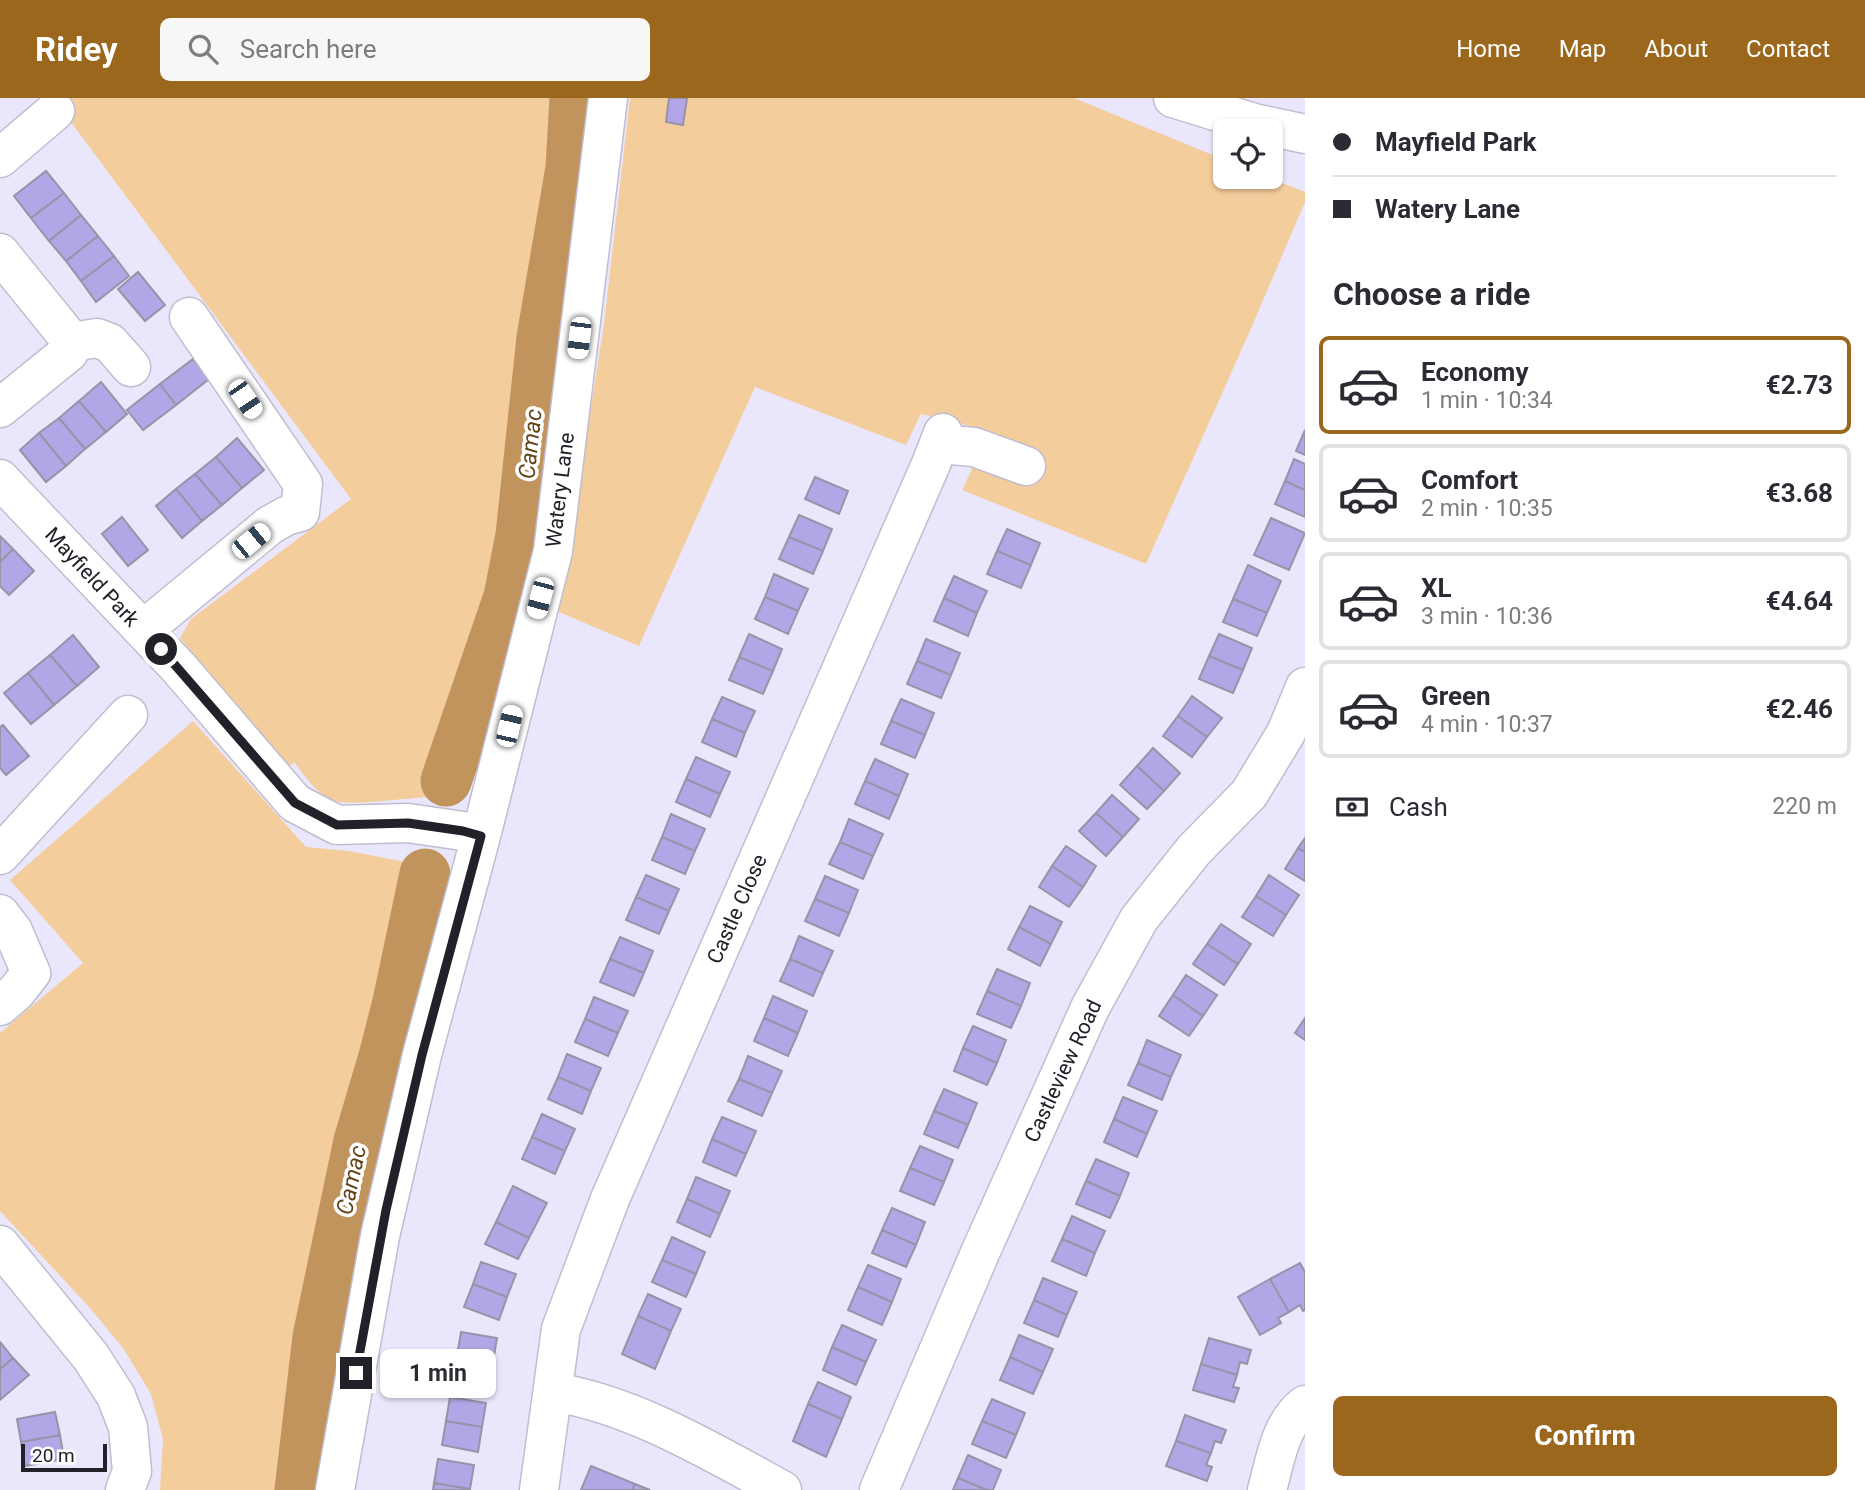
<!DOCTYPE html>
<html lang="en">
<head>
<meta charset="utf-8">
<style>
	body { margin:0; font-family:Roboto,sans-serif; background:#f7f7f7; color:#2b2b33; height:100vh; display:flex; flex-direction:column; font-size:26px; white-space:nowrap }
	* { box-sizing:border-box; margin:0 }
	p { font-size:23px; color:#7c7c81 }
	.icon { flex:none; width:38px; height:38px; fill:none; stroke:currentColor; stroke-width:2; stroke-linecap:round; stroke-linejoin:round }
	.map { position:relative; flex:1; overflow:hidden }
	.panel { display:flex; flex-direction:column; background:#fff; width:560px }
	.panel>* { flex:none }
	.top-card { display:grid; align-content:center; height:154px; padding:0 28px; background:#fff }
	.buttons { position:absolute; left:1213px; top:21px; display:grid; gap:14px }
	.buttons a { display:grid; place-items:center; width:70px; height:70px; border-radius:10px; background:#fff; box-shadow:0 2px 5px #0004; font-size:35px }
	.scale { position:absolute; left:21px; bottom:18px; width:86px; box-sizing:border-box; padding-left:7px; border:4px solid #222129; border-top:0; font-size:19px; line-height:24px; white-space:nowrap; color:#222129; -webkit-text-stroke:5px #fff; paint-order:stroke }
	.end { position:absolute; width:32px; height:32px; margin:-16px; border:9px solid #222129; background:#fff; box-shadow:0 0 0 4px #fff }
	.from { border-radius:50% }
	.bubble { position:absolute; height:49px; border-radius:10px; background:#fff; box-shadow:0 2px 5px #0004; font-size:23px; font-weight:700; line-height:49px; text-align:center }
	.car { position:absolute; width:21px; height:42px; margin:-21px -10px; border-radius:9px; box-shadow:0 0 5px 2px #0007; background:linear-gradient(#fff 24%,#345 0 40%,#fff 0 76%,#345 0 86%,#fff 0) }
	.top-card b { display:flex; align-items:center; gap:24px; height:66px; font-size:26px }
	.top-card b+b { border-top:2px solid #e1e1e2 }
	.top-card i { width:18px; height:18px; background:#2b2b33 }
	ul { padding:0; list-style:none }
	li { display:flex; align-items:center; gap:21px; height:98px; margin:0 14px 10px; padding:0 14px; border:4px solid #e1e1e2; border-radius:10px }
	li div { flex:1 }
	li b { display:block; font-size:26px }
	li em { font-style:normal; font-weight:700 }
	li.selected { border-color:#9a671c }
	li>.icon { width:63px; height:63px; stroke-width:1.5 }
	h2 { padding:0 28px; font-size:32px; line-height:84px }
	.pay { display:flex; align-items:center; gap:18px; height:77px; padding:0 28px; font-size:26px }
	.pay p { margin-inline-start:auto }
	.cta { display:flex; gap:14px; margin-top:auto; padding:14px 28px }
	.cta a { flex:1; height:80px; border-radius:10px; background:#9a671c; color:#fff; font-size:28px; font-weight:700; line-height:80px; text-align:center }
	header { display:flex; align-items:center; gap:42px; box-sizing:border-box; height:98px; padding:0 35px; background:#9a671c; color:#fff }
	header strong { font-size:33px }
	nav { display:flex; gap:38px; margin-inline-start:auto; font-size:24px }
	.search { width:490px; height:63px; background:#f7f7f7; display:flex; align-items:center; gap:18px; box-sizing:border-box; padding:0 24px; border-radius:10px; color:#7c7c81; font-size:26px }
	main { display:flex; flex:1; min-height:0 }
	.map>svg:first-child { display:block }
	.green { fill:#f4cd9d }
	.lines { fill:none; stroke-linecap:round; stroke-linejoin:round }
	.river { stroke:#c1945d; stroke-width:51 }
	.building { fill:#b2a6e6; stroke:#9794a7; stroke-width:2 }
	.minor-casing { stroke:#c0bdd1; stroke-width:41 }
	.minor { stroke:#fff; stroke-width:38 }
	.route { stroke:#222129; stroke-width:9 }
	.labels { text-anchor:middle; stroke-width:7; stroke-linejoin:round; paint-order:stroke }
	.street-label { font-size:21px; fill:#222129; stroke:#fff }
	.water-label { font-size:23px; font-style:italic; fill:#644419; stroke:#fff }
</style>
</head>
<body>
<header>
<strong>Ridey</strong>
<div class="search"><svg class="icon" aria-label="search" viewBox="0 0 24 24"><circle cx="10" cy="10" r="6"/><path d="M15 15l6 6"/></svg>Search here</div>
<nav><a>Home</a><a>Map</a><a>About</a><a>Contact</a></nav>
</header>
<main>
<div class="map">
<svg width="1305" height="1392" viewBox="0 0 1305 1392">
	<rect width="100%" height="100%" fill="#eae7fc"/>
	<!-- green -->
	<path class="green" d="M53 0H565V33L530 271 499 502 463 593 429 699C406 700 354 708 334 703 319 698 303 676 294 664L287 671 180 540 191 521 351 401Z
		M630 0H1074L1225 62V79H1267L1305 94V104L1249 235 1146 466 962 392 990 333 921 316 906 347 755 289 639 548 559 514 604 226Z
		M193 623 306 749 349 753 416 766 401 832 391 903 373 957 352 1039 310 1235 288 1392H160L163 1341 151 1296 123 1250 90 1210 0 1113V935L83 865 10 782Z"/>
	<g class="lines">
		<!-- river -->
		<path class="river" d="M446 683 509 499 521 437 542 240 571 70 575 0
			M300 1392 318 1239 359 1043 384 959 398 904 425 776"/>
	</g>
	<!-- building -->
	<path class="building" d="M669 0H687L683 27 666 24Z
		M46 73 64 95 31 120 14 98Z
		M64 95 81 117 49 143 31 120Z
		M81 117 98 138 66 163 49 143Z
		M98 138 114 158 81 183 66 163Z
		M114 158 129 178 96 204 81 183Z
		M138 174 165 207 145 223 118 191Z
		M193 261 209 281 176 307 160 286Z
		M101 284 127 316 106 334 79 303Z
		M160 286 176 307 143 332 127 312Z
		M79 303 106 334 85 351 59 320Z
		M59 320 85 351 66 368 39 335Z
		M1305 332V357L1296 353Z
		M39 335 66 368 46 384 20 352Z
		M237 340 264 372 242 390 216 359Z
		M216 359 242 390 222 407 195 376Z
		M1294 361 1305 366V392L1285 383Z
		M195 376 222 407 202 423 176 391Z
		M815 379 848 393 839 416 805 401Z
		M1285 383 1305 392V419L1275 406Z
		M176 391 202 423 182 440 156 408Z
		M799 417 832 431 823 453 789 439Z
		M122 419 148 452 128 468 102 436Z
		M1271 420 1305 435 1289 472 1254 457Z
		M1007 431 1040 445 1031 467 997 453Z
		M0 438 13 451 0 464Z
		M789 439 823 453 813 476 779 461Z
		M13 451 34 473 9 497 0 488V464Z
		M997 453 1031 467 1021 490 987 476Z
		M1248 467 1281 483 1267 515 1233 501Z
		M774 476 808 491 798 513 765 499Z
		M954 478 987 493 977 515 944 500Z
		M765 499 798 513 788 536 755 521Z
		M944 500 977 515 968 538 934 523Z
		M1233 501 1267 515 1257 538 1223 524Z
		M749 536 782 551 773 573 739 559Z
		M1219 536 1252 550 1243 572 1209 558Z
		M73 537 99 569 77 588 50 557Z
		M926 541 960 555 951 577 917 563Z
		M50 557 77 588 54 607 28 575Z
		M1209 558 1243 572 1233 595 1199 581Z
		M739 559 773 573 763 596 729 582Z
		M917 563 951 577 941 600 907 586Z
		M28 575 54 607 31 626 4 595Z
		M1192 598 1222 620 1207 639 1178 618Z
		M722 599 755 613 745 635 712 621Z
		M901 601 934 615 925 637 891 623Z
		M1178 618 1207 639 1192 659 1163 638Z
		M712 621 745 635 736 659 702 644Z
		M891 623 925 637 915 660 881 646Z
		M3 627 29 658 6 677 0 670V629Z
		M1153 650 1180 675 1164 693 1137 668Z
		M696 659 730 674 720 696 686 681Z
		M875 661 908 676 899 698 865 683Z
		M1137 668 1164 693 1147 711 1120 687Z
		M686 681 720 696 710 719 676 704Z
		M865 683 899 698 889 721 855 706Z
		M1112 697 1139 721 1123 739 1096 715Z
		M1096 715 1123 739 1106 758 1079 733Z
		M671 716 705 731 695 753 662 739Z
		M849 721 883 736 873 758 840 744Z
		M662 739 695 753 685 776 652 762Z
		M1305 740V754L1298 750Z
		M840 744 873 758 863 781 829 766Z
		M1066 748 1096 768 1083 789 1052 768Z
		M1298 750 1305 754V783L1285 771Z
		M1052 768 1083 789 1069 809 1039 789Z
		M646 777 679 791 669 813 636 799Z
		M1269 777 1299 797 1286 817 1256 798Z
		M825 778 858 792 849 815 815 801Z
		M1256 798 1286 817 1273 838 1242 819Z
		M636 799 669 813 659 836 626 822Z
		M815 801 849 815 839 838 805 823Z
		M1030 808 1062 824 1051 846 1019 829Z
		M1221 826 1251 846 1238 866 1207 846Z
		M1019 829 1051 846 1040 868 1008 851Z
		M799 838 833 853 823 875 790 861Z
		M620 839 653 853 644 875 610 861Z
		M1207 846 1238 866 1224 887 1193 866Z
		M610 861 644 875 634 898 600 884Z
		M790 861 823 875 813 898 780 883Z
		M997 871 1030 885 1021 908 987 893Z
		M1186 877 1217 897 1203 918 1173 897Z
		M987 893 1021 908 1011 930 977 916Z
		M1173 897 1203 918 1189 938 1159 918Z
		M773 898 807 913 798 935 764 920Z
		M594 899 628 913 618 935 585 921Z
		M764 920 798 935 788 958 754 943Z
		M1305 920V942L1295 935Z
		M585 921 618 935 608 958 575 944Z
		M973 928 1006 942 997 965 963 950Z
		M1147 942 1181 957 1171 979 1138 965Z
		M963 950 997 965 987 987 954 973Z
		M567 956 601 970 591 993 558 979Z
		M748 958 782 973 772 995 739 981Z
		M1138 965 1171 979 1162 1002 1128 987Z
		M558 979 591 993 582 1016 548 1001Z
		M739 981 772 995 762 1018 728 1003Z
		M944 991 977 1005 968 1027 934 1013Z
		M1123 999 1157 1013 1147 1036 1114 1021Z
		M934 1013 968 1027 958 1050 924 1036Z
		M542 1016 575 1031 565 1053 532 1039Z
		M722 1019 756 1033 746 1056 712 1041Z
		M1114 1021 1147 1036 1137 1059 1104 1044Z
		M532 1039 565 1053 555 1076 522 1061Z
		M712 1041 746 1056 736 1078 703 1064Z
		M920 1048 953 1062 944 1084 910 1070Z
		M1096 1061 1129 1075 1120 1098 1086 1083Z
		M910 1070 944 1084 934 1107 900 1093Z
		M696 1079 730 1093 720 1116 687 1101Z
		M1086 1083 1120 1098 1110 1120 1076 1106Z
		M513 1088 547 1105 529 1140 496 1124Z
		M687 1101 720 1116 710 1139 677 1124Z
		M892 1110 925 1124 916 1147 882 1132Z
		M1072 1118 1105 1133 1095 1155 1062 1141Z
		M496 1124 529 1140 518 1161 485 1146Z
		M882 1132 916 1147 906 1169 872 1155Z
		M672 1139 705 1154 696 1176 662 1162Z
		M1062 1141 1095 1155 1086 1178 1052 1163Z
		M662 1162 696 1176 686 1199 652 1184Z
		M481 1164 516 1176 507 1199 473 1186Z
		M1300 1165 1305 1174V1212L1303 1213 1300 1207 1289 1214 1270 1181Z
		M868 1167 901 1181 892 1204 858 1189Z
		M1043 1180 1077 1194 1067 1217 1034 1202Z
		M1270 1181 1289 1214 1278 1220 1281 1225 1260 1237 1238 1199Z
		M473 1186 507 1199 499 1222 464 1209Z
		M858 1189 892 1204 882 1227 848 1212Z
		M648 1196 681 1211 671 1233 638 1218Z
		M1034 1202 1067 1217 1058 1239 1024 1225Z
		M638 1218 671 1233 655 1271 622 1256Z
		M842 1227 876 1242 866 1264 832 1249Z
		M461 1234 497 1240 493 1264 457 1258Z
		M1019 1237 1053 1251 1043 1274 1010 1259Z
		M1209 1240 1251 1252 1247 1266 1240 1264 1237 1277 1201 1266Z
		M0 1244 13 1260 0 1271Z
		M832 1249 866 1264 856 1287 823 1272Z
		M457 1258 493 1264 489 1289 453 1283Z
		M1010 1259 1043 1274 1033 1296 1000 1282Z
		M13 1260 29 1277 0 1302V1271Z
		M1201 1266 1237 1277 1233 1289 1239 1290 1234 1304 1193 1292Z
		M818 1284 851 1299 842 1321 808 1306Z
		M450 1299 486 1305 482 1329 446 1323Z
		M992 1301 1025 1315 1016 1337 982 1323Z
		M808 1306 842 1321 826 1359 793 1343Z
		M55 1314 60 1337 21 1344 17 1321Z
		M1185 1317 1226 1332 1221 1345 1215 1343 1211 1355 1176 1343Z
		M446 1323 482 1329 478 1354 442 1347Z
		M982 1323 1016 1337 1006 1360 972 1346Z
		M60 1337 64 1361 25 1368 21 1344Z
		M1176 1343 1211 1355 1206 1367 1212 1369 1207 1383 1166 1368Z
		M968 1357 1001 1372 993 1392H987L958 1380Z
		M438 1361 474 1367 470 1391 434 1385Z
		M591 1368 635 1386 632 1392H581Z
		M958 1380 987 1392H953Z
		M434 1385 470 1391V1392H433Z
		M635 1386 650 1392H632Z"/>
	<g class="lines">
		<!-- minor casing -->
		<g class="minor-casing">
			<path id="minor" d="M1173 0 1254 25 1305 36
				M0 60 55 13
				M0 155 72 244 69 254 0 310
				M72 244 97 240 110 245 131 269
				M939 346 974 349 1026 368
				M0 381 179 570 295 705 337 727 408 725 463 733 481 738
				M143 532 270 427 286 418 300 414 303 386 189 219
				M0 757 128 617
				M0 816 13 833 31 875 16 894 0 908
				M0 1147 91 1259 116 1298 128 1329 132 1373 125 1392
				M553 1294C632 1306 712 1354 782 1392
				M335 1392 380 1138 422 957 481 738 553 453 608 0
				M539 1392 561 1231 610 1101 931 366 943 335
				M879 1392 980 1155 1090 910 1139 821 1194 752 1249 696 1286 635 1305 589
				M1267 1392C1275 1363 1280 1326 1305 1307"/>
		</g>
		<!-- minor -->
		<use href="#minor" class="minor"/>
	</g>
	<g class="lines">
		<!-- route -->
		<path class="route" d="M161 551 295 705 337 727 408 725 463 733 481 738 422 957 386 1112 356 1275"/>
	</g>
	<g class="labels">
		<!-- street labels -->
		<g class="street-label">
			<text transform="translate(560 392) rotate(-83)" y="7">Watery Lane</text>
			<text transform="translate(92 479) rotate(47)" y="7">Mayfield Park</text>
			<text transform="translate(737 811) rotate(-66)" y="7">Castle Close</text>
			<text transform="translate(1063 973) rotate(-65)" y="7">Castleview Road</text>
		</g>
		<!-- water labels -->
		<g class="water-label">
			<text transform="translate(530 346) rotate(-84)" y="8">Camac</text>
			<text transform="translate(351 1082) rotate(-78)" y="8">Camac</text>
		</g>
	</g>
</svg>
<div class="buttons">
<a><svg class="icon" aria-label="locate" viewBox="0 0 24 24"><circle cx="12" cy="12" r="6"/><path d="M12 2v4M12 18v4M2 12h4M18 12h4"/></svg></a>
</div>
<div class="scale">20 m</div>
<i class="end from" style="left:161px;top:551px"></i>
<i class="end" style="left:356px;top:1275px"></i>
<div class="bubble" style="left:380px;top:1251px;width:116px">1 min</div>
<i class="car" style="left:579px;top:240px;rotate:187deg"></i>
<i class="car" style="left:245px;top:301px;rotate:146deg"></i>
<i class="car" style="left:251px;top:443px;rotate:51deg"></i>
<i class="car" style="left:540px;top:500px;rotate:195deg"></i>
<i class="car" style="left:509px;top:628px;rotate:13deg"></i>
</div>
<section class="panel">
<div class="top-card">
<b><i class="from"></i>Mayfield Park</b>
<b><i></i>Watery Lane</b>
</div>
<h2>Choose a ride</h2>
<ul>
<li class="selected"><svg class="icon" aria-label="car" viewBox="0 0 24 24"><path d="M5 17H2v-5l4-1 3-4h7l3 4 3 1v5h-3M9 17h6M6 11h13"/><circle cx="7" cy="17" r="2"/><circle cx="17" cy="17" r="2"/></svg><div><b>Economy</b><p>1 min · 10:34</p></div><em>€2.73</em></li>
<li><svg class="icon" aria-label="car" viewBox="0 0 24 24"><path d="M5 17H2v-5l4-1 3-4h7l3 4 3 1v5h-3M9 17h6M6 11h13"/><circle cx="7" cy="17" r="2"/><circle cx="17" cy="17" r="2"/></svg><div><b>Comfort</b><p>2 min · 10:35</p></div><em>€3.68</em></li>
<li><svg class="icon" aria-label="car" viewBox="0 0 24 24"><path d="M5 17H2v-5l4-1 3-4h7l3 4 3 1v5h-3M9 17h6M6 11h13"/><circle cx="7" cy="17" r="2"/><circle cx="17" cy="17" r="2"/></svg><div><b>XL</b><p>3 min · 10:36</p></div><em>€4.64</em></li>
<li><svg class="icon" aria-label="car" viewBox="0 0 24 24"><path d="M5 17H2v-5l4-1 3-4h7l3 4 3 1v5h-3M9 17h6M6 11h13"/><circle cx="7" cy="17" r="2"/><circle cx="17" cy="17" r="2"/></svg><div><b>Green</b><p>4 min · 10:37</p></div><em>€2.46</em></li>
</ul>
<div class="pay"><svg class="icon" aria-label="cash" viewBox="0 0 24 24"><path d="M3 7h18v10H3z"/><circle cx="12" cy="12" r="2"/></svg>Cash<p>220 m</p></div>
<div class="cta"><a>Confirm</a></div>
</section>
</main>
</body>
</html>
